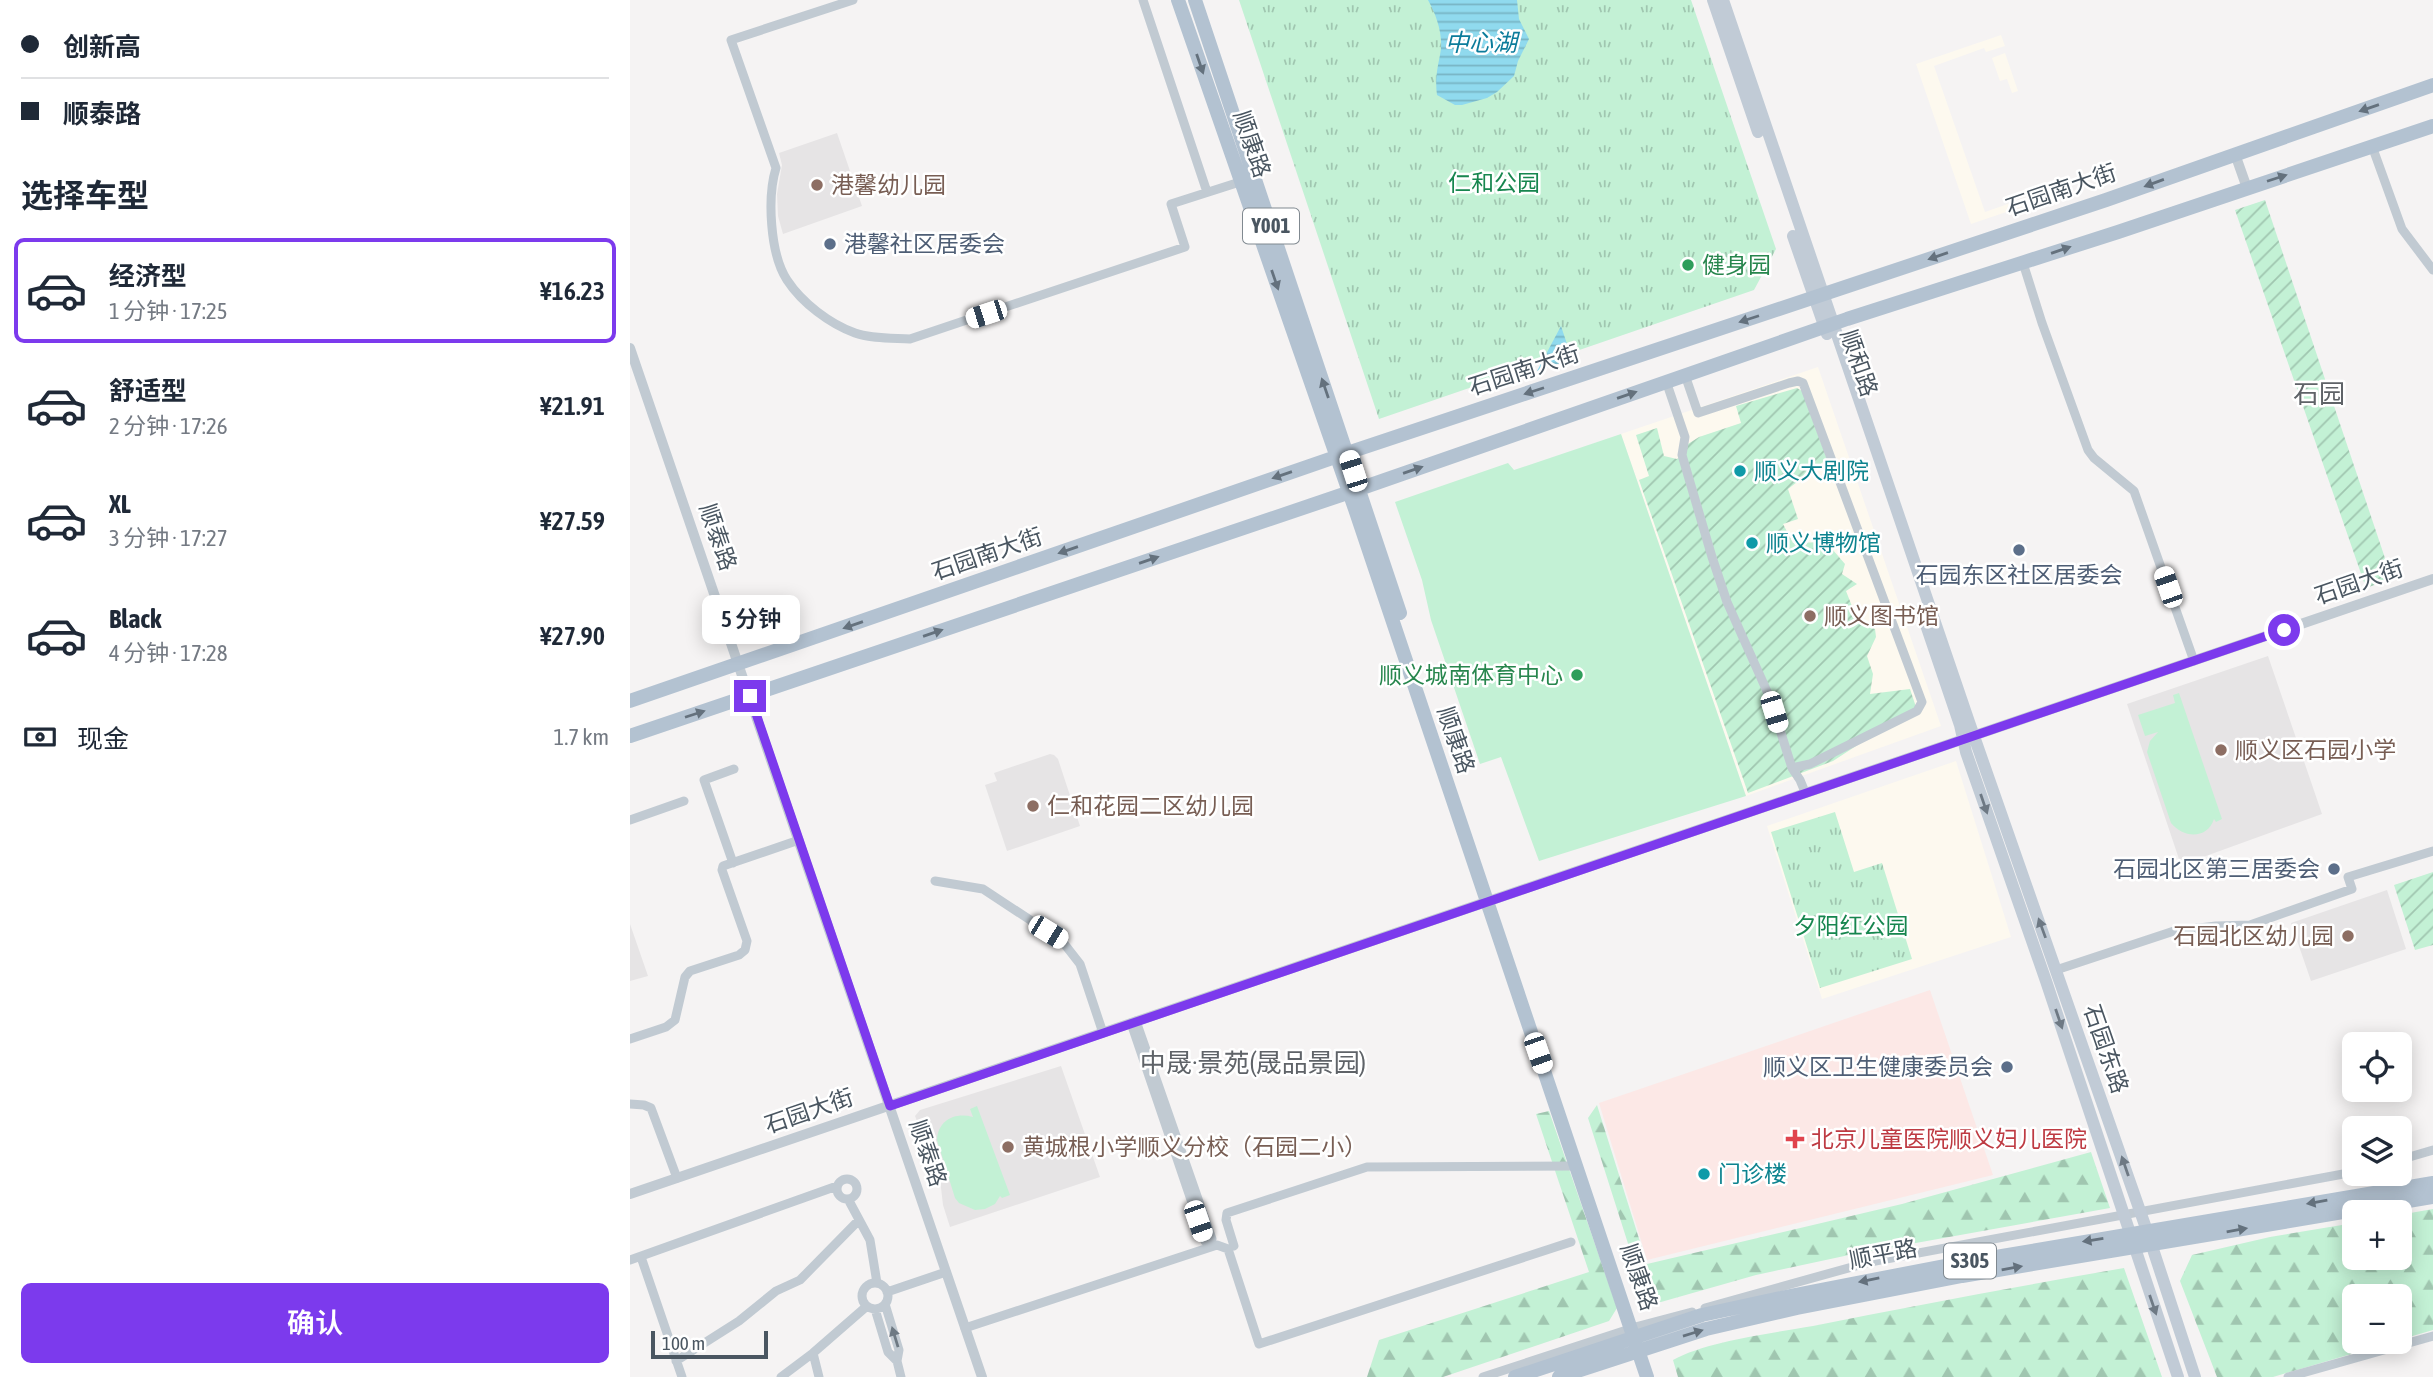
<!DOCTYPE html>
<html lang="zh">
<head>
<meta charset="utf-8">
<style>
	body { margin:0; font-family:"Asap Condensed","Noto Sans SC",sans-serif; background:#f6f6f7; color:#1f2937; height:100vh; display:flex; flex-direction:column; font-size:26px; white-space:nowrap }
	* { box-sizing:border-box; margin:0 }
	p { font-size:23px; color:#747a83 }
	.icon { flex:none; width:38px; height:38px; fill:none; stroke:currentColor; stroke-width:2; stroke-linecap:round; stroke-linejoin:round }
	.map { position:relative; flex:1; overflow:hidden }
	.panel { display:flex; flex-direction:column; background:#fff; width:630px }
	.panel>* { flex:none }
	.banner { display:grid; align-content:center; height:154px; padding:0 21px; background:#fff }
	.tools { position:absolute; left:1712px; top:1032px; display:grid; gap:14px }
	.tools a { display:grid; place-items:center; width:70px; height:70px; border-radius:10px; background:#fff; box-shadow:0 4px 18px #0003; font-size:35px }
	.scale { position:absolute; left:21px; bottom:18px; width:117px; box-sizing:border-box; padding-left:7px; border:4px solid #4a5661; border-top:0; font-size:19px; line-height:24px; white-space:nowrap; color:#4a5661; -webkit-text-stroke:5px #fff; paint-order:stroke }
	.end { position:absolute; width:32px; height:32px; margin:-16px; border:9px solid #7c3aed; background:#fff; box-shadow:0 0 0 4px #fff }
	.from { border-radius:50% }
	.bubble { position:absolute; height:49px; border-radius:10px; background:#fff; box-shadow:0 4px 18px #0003; font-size:23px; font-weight:600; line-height:49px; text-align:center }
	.car { position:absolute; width:21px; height:42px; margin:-21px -10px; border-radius:9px; box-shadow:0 0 5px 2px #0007; background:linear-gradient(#fff 24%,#345 0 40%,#fff 0 76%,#345 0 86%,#fff 0) }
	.banner b { display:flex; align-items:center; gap:24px; height:66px; font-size:26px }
	.banner b+b { border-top:2px solid #e0e1e3 }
	.banner i { width:18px; height:18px; background:#1f2937 }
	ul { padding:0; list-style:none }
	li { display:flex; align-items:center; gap:21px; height:105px; margin:0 14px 10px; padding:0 7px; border:4px solid transparent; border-radius:10px }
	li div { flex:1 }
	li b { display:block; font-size:26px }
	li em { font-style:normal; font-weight:600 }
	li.current { border-color:#7c3aed }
	li>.icon { width:63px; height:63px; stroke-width:1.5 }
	h2 { padding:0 21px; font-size:32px; line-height:84px }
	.pay { display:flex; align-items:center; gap:18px; height:77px; padding:0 21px; font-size:26px }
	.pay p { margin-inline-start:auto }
	.primary-button { display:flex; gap:14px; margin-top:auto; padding:14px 21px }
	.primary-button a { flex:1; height:80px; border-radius:10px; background:#7c3aed; color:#fff; font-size:28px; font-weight:600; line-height:80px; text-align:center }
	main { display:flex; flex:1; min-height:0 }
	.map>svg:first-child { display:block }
	.commercial { fill:#fdf9ef }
	.education { fill:#e6e4e5 }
	.medical { fill:#fce8e6 }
	.forest { fill:url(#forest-firs) }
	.park { fill:url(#park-tufts) }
	.garden { fill:url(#garden-furrows) }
	.pitch { fill:#c3f1d5 }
	.water { fill:url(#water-rules) }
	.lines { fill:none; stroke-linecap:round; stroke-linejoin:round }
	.minor { stroke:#c1cad2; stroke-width:9 }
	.tertiary { stroke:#c1cad2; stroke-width:10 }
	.secondary { stroke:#c1cbd6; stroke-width:12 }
	.primary { stroke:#b3c2d1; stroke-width:14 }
	.oneway { fill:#64717d }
	.oneway2 { fill:#6e7984 }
	.oneway3 { fill:#6e7983 }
	.route { stroke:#7c3aed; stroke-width:9 }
	.education-dot { fill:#8d6e63; stroke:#fff; stroke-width:2.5 }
	.service-dot { fill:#5c6f8a; stroke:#fff; stroke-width:2.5 }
	.leisure-dot { fill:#2e9e5b; stroke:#fff; stroke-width:2.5 }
	.culture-dot { fill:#0f9aa8; stroke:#fff; stroke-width:2.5 }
	.health-dot { fill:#e0444e; stroke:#fff; stroke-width:2.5 }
	.labels { text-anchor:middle; stroke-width:5; stroke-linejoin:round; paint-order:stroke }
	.shield { fill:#fff; stroke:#808990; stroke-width:2 }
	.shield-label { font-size:21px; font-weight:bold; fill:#4a5661 }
	.street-label { font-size:23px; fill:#4a5661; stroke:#fff }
	.park-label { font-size:23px; fill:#17864f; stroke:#fff }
	.education-label { font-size:23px; fill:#785e54; stroke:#fff; text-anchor:start }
	.service-label { font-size:23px; fill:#4e5e75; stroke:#fff; text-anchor:end }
	.leisure-label { font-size:23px; fill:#27864d; stroke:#fff; text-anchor:start }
	.culture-label { font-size:23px; fill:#0d838f; stroke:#fff; text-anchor:start }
	.health-label { font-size:23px; fill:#be3a42; stroke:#fff; text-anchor:start }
	.water-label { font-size:24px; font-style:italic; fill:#0c7c9b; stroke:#fff }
	.quarter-label { font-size:26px; fill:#5f6368; stroke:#fff }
</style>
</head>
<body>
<main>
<section class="panel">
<div class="banner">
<b><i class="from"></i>创新高</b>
<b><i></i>顺泰路</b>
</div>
<h2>选择车型</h2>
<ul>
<li class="current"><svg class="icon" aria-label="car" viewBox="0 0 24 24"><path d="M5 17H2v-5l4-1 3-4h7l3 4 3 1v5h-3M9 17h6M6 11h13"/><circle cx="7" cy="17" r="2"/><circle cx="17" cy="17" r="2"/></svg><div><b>经济型</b><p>1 分钟 · 17:25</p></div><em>¥16.23</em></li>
<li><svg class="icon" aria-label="car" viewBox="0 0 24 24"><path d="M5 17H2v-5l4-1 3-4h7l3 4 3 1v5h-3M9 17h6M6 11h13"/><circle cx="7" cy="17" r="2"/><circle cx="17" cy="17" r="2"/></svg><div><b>舒适型</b><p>2 分钟 · 17:26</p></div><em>¥21.91</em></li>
<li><svg class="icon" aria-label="car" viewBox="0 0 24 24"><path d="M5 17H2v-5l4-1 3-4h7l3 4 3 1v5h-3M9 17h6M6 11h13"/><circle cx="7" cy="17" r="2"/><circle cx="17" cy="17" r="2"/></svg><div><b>XL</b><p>3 分钟 · 17:27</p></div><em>¥27.59</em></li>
<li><svg class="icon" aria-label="car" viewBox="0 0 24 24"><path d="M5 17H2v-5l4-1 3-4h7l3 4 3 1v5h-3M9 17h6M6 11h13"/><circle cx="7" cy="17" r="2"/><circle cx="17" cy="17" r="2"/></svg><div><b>Black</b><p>4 分钟 · 17:28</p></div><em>¥27.90</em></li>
</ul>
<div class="pay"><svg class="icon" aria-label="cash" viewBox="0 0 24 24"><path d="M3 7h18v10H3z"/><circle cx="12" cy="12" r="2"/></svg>现金<p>1.7 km</p></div>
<div class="primary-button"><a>确认</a></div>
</section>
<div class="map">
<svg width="1803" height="1377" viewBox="0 0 1803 1377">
	<defs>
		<pattern id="forest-firs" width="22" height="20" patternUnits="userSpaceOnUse" patternTransform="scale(1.75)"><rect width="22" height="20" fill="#c3f1d5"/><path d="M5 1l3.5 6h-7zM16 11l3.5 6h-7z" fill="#a0c6b0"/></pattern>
		<pattern id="park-tufts" width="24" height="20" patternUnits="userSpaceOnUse" patternTransform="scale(1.75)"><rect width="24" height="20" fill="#c3f1d5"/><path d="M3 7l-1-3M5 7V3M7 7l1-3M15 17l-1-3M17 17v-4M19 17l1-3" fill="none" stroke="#a0c6b0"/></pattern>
		<pattern id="garden-furrows" width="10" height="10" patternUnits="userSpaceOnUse" patternTransform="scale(1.75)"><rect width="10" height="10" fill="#c3f1d5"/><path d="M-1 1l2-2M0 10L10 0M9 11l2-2" fill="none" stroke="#a0c6b0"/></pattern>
		<pattern id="water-rules" width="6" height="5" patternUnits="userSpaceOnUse" patternTransform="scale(1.75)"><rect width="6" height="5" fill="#90daee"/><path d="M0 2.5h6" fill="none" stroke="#78b4c4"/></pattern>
	</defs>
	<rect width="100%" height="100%" fill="#f5f3f3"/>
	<!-- commercial -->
	<path class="commercial" d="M1371 35 1375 46 1356 52 1354 48 1304 66 1355 212 1423 188 1426 195 1341 224 1286 64Z
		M1375 53 1388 91 1382 93 1377 79 1370 81 1362 58Z
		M1188 367 1311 726 1116 796 991 434Z
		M1326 761 1381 937 1192 999 1137 826Z"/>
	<!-- education -->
	<path class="education" d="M207 133 232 206 153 234 148 216 147 194 152 165 149 153Z
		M1638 656 1692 814 1551 865 1497 704Z
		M420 754 424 755 428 759 450 826 377 851 355 785 367 781 364 773Z
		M1757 890 1776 949 1681 981 1661 923Z
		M0 924 18 976 0 981Z
		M431 1066 470 1177 320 1227 313 1205 310 1179 285 1116 290 1110Z"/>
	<!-- medical -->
	<path class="medical" d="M1300 990 1363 1175 1017 1260 969 1103Z"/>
	<!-- forest -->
	<path class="forest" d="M967 1105 1017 1264 1272 1204 1461 1152 1480 1208 1219 1255 1126 1275 1031 1302 1016 1300 958 1118Z
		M919 1111 987 1308 979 1321 813 1377H715H737L749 1340 959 1272 906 1114Z
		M1803 1209V1330L1769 1340V1297H1724V1342H1762L1643 1377H1587L1550 1281 1562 1255 1640 1237 1724 1223V1258H1769V1215Z
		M1494 1268 1532 1377H1048L1043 1360C1077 1341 1143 1333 1183 1326 1287 1305 1390 1286 1494 1268Z"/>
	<!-- park -->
	<path class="park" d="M609 0H1061L1146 249 1124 290 749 419Z
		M1205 812 1224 872 1252 863 1282 959 1190 988 1141 832Z"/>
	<!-- garden -->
	<path class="garden" d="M1635 200 1762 579 1736 588 1605 210Z
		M1167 388 1172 391 1197 459 1158 489 1168 519 1153 524 1163 543 1196 542 1215 564 1212 574 1227 584 1216 591 1227 619 1245 629 1246 637 1237 656 1243 674 1240 694 1280 689 1286 707 1203 761 1118 793 1009 480 1019 476 1006 435 1027 428 1034 456 1047 459 1056 453 1058 444 1069 437 1111 423 1106 406Z
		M1803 872V945L1785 950 1764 885Z"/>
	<!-- pitch -->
	<path class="pitch" d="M991 434 1116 796 909 861 871 757 850 764 801 620 792 580 765 502 878 463 884 470Z
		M1549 693 1592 819 1586 822 1584 819C1577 840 1553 838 1541 823L1517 752 1520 741 1528 732 1515 736 1508 715 1545 703 1543 695Z
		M347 1106 380 1195 372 1198 370 1196 365 1204 355 1209 345 1210 329 1203 325 1198 307 1140C308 1120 325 1112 343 1117L340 1109Z"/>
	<!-- water -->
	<path class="water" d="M798 0H887L889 19 899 39 888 61 884 76 867 92 857 98 832 105H825L807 95C805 80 807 70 810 55 814 37 807 16 798 0Z
		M931 326 942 359 907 371Z"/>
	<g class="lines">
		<!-- minor -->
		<path class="minor" d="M223 0 101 40 146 168C137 197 140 254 157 280 172 303 200 324 225 333 242 339 262 338 280 339L555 247 541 204 616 180
			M513 0 577 192
			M1742 146 1772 229 1803 270
			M1393 263 1412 323 1458 450 1464 458 1504 491 1564 661
			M1055 375 1068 413 1159 383 1168 381 1173 383 1292 702 1287 711 1180 764 1162 768
			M1036 381 1055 437 1052 455 1082 557 1097 602 1140 698 1162 768 1170 780 1175 792
			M0 820 54 801
			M103 863 74 780 104 769
			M305 881 353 889 432 941 450 964 473 1033
			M1426 970 1544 931 1586 926 1620 925 1722 889 1718 877 1803 851
			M501 1023 575 1241 582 1239 506 1021
			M0 1039 36 1027 45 1020 55 977 60 971 109 955 115 950 117 941 92 870 93 866 169 840
			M0 1104 14 1105 21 1108 47 1178
			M1769 1160 1803 1150
			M207 1189a10 10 0 1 1 20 0a10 10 0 1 1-20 0Z
			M218 1199 240 1240 247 1283
			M604 1246 596 1220 597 1213 737 1167 947 1166
			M11 1257 52 1377
			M0 1260 207 1186
			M232 1296a13 13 0 1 1 26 0a13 13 0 1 1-26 0Z
			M257 1292 316 1272
			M1075 1308 1240 1262 1724 1172
			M245 1309 258 1352 267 1361 269 1350 255 1304
			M335 1328 587 1245 598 1249 629 1344 941 1242
			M183 1353 189 1377
			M46 1361 109 1321 146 1291 170 1280 229 1220
			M267 1361 271 1377
			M151 1377 183 1353 237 1306
			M853 1377 1009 1326 1062 1312
			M1658 1377 1803 1336"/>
		<!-- tertiary -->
		<path class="tertiary" d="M1605 154 1617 188
			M0 348 352 1377
			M0 1194 1803 579"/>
		<!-- secondary -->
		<path class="secondary" d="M1083 0 1128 132
			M1093 0 1339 722 1517 1231 1565 1377
			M1163 236 1197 334
			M1291 610 1330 725 1336 752 1416 981 1548 1377"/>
		<!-- primary -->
		<path class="primary" d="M548 0 725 509 1017 1377
			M565 0 770 613
			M0 701 717 453 1476 200 1803 85
			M0 736 729 489 1217 319 1488 232 1803 126
			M885 1377 1072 1315 1165 1295 1330 1263 1803 1183
			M929 1377 1076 1329 1167 1308 1332 1276 1803 1197"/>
	</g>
	<!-- one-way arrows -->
	<defs><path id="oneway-solid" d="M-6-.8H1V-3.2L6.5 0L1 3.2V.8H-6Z" transform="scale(1.75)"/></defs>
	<g class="oneway">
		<use href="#oneway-solid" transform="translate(570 64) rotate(71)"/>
		<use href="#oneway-solid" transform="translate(1739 108) rotate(161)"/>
		<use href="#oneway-solid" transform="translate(1647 178) rotate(-18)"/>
		<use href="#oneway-solid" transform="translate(1524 183) rotate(160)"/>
		<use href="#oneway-solid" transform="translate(1431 250) rotate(-19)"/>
		<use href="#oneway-solid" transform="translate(1308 256) rotate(161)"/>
		<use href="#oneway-solid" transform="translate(645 280) rotate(71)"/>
		<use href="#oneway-solid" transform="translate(1119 319) rotate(162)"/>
		<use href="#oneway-solid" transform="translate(695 388) rotate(-109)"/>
		<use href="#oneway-solid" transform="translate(904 391) rotate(162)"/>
		<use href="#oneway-solid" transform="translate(997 395) rotate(-19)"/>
		<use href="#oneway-solid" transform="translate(783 470) rotate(-19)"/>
		<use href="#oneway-solid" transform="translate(652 475) rotate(161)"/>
		<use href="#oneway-solid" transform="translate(438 550) rotate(161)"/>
		<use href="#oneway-solid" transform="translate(519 560) rotate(-19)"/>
		<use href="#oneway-solid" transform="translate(223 625) rotate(161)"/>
		<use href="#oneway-solid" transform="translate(303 633) rotate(-19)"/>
		<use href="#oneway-solid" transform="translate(65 714) rotate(-18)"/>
		<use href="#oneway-solid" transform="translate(1687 1202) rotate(170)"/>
		<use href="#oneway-solid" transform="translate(1607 1230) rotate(-10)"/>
		<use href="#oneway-solid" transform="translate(1463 1240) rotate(171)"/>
		<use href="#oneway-solid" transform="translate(1382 1268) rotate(-10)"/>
		<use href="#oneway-solid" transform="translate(1239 1280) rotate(169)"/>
		<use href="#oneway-solid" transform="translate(1063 1333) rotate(-17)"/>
	</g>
	<g class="oneway2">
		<use href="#oneway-solid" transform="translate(1354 804) rotate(71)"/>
		<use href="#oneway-solid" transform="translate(1412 928) rotate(-110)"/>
		<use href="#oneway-solid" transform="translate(1429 1019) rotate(71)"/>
		<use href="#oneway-solid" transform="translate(1495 1166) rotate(-109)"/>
		<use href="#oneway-solid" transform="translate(1523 1305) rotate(71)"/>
	</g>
	<use class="oneway3" href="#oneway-solid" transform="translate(265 1337) rotate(-107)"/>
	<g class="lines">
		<!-- route -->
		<path class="route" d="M120 696 260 1106 1654 630"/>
	</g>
	<!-- markers -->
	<g class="education-dot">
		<circle cx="187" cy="185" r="7"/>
		<circle cx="1180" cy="616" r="7"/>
		<circle cx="1591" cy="750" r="7"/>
		<circle cx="403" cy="806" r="7"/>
		<circle cx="1718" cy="936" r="7"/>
		<circle cx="378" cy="1147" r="7"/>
	</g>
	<g class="service-dot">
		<circle cx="200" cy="244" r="7"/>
		<circle cx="1389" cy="550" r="7"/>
		<circle cx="1704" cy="869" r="7"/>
		<circle cx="1377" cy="1067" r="7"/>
	</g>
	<g class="leisure-dot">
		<circle cx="1058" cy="265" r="7"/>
		<circle cx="947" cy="675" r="7"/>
	</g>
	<g class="culture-dot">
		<circle cx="1110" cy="471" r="7"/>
		<circle cx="1122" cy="543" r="7"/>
		<circle cx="1074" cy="1174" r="7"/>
	</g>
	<path class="health-dot" d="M1161.5 1128.5h7v7h7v7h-7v7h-7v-7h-7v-7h7z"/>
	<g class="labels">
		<!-- shield labels -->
		<g class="shield">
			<rect x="613" y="208.5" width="56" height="35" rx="5"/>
			<rect x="1314" y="1243.5" width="52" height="35" rx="5"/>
		</g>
		<g class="shield-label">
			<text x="641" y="233">Y001</text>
			<text x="1340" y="1268">S305</text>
		</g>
		<!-- street labels -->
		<g class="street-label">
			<text transform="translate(622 144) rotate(71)" y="8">顺康路</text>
			<text transform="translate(1431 190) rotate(-19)" y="8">石园南大街</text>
			<text transform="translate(1229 363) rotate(71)" y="8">顺和路</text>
			<text transform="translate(894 370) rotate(-18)" y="8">石园南大街</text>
			<text transform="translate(88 537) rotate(71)" y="8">顺泰路</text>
			<text transform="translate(357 554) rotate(-19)" y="8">石园南大街</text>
			<text transform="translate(1729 582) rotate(-19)" y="8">石园大街</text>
			<text transform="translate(826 740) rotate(71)" y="8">顺康路</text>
			<text transform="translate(1476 1049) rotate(71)" y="8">石园东路</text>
			<text transform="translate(179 1111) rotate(-19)" y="8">石园大街</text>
			<text transform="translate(298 1153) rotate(71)" y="8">顺泰路</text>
			<text transform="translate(1253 1254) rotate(-11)" y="8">顺平路</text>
			<text transform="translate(1009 1277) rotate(71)" y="8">顺康路</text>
		</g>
		<!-- park labels -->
		<g class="park-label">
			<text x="864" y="191">仁和公园</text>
			<text x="1221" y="934">夕阳红公园</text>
		</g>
		<!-- education labels -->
		<g class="education-label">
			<text x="201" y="193">港馨幼儿园</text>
			<text x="1194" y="624">顺义图书馆</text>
			<text x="1605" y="758">顺义区石园小学</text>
			<text x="417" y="814">仁和花园二区幼儿园</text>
			<text x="1704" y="944" text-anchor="end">石园北区幼儿园</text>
			<text x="392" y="1155">黄城根小学顺义分校（石园二小）</text>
		</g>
		<!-- service labels -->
		<g class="service-label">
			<text x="214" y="252" text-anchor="start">港馨社区居委会</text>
			<text x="1389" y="583" text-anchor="middle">石园东区社区居委会</text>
			<text x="1690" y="877">石园北区第三居委会</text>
			<text x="1363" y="1075">顺义区卫生健康委员会</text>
		</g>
		<!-- leisure labels -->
		<g class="leisure-label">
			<text x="1072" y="273">健身园</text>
			<text x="933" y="683" text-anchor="end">顺义城南体育中心</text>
		</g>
		<!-- culture labels -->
		<g class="culture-label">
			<text x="1124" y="479">顺义大剧院</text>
			<text x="1136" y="551">顺义博物馆</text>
			<text x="1088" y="1182">门诊楼</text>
		</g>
		<!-- health labels -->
		<g class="health-label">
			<text x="1181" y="1147">北京儿童医院顺义妇儿医院</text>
		</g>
		<!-- water labels -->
		<g class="water-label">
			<text x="851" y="51">中心湖</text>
		</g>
		<!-- quarter labels -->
		<g class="quarter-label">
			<text x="1689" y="403">石园</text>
			<text x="623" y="1072">中晟·景苑(晟品景园)</text>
		</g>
	</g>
</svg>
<div class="tools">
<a><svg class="icon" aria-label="locate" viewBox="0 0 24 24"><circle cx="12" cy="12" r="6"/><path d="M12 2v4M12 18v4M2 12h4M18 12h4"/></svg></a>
<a><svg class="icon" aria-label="layers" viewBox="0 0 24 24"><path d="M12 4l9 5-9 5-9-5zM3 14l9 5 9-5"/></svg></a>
<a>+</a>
<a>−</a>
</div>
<div class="scale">100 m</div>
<i class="end from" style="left:1654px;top:630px"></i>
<i class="end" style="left:120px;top:696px"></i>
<div class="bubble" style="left:72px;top:595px;width:98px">5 分钟</div>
<i class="car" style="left:356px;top:314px;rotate:252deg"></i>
<i class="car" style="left:723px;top:471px;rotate:342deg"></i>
<i class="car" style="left:1538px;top:587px;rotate:341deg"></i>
<i class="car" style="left:1144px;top:712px;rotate:163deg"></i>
<i class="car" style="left:418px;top:932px;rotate:121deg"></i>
<i class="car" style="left:908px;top:1053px;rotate:161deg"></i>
<i class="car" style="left:568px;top:1221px;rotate:161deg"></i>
</div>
</main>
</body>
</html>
